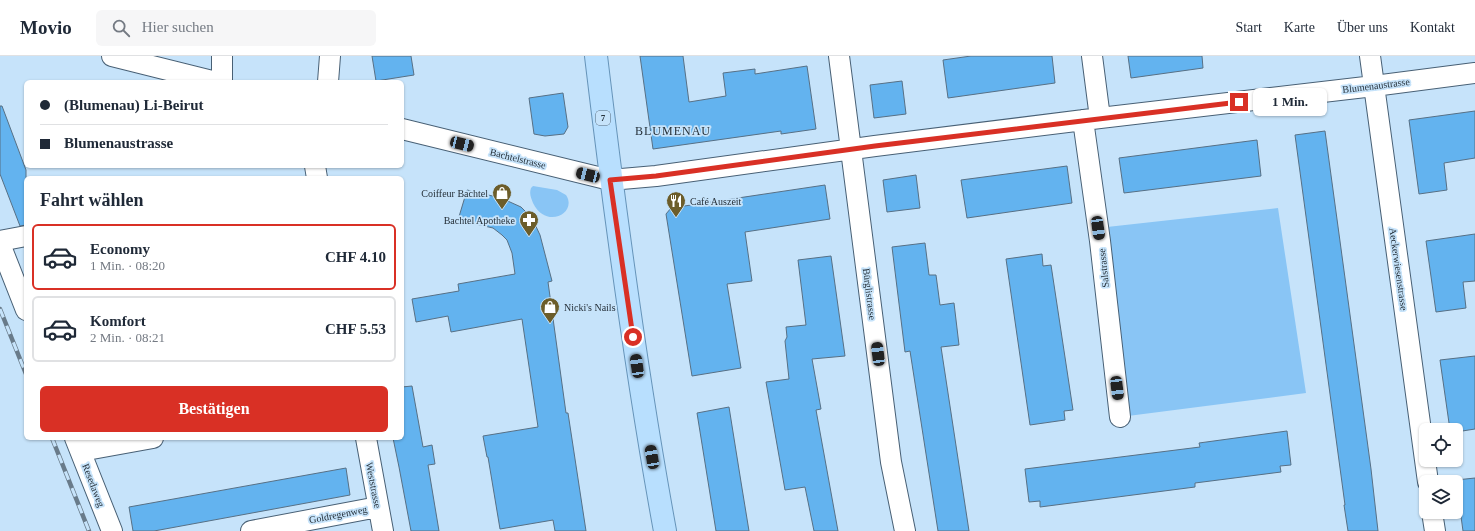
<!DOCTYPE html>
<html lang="de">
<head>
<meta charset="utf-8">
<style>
	body { margin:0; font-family:Georgia,serif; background:#f6f6f7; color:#1f2937; height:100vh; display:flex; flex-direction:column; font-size:15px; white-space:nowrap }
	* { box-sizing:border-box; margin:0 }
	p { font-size:13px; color:#747a83 }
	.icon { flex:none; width:22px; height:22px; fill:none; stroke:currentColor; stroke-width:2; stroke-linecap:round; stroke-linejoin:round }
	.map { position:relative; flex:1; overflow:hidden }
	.sheet { position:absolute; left:24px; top:120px; width:380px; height:264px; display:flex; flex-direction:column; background:#fff; border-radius:6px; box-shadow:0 1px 3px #0004 }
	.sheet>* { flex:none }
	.hud { position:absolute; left:24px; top:24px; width:380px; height:88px; border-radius:6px; box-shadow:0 1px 3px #0004; display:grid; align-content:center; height:88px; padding:0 16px; background:#fff }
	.tools { position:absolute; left:1419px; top:367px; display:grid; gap:8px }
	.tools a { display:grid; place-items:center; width:44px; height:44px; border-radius:6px; background:#fff; box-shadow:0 1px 3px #0004; font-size:20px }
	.end { position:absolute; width:18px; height:18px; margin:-9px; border:5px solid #d93025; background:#fff; box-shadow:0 0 0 2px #fff }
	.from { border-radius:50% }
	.bubble { position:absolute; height:28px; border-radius:6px; background:#fff; box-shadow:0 1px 3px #0004; font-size:13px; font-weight:600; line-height:28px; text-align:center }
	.car { position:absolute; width:12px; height:24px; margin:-12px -6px; border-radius:5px; box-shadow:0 0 3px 1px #0007; background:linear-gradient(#222 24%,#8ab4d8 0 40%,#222 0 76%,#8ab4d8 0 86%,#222 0) }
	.hud b { display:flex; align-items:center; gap:14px; height:38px; font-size:15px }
	.hud b+b { border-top:1px solid #e0e1e3 }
	.hud i { width:10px; height:10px; background:#1f2937 }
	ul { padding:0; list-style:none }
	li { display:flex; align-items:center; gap:12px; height:66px; margin:0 8px 6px; padding:0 8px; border:2px solid #e0e1e3; border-radius:6px }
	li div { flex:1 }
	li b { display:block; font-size:15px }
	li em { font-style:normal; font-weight:600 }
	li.selected { border-color:#d93025 }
	li>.icon { width:36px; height:36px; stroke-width:1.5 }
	h2 { padding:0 16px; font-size:18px; line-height:48px }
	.primary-button { display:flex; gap:8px; margin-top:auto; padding:8px 16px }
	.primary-button a { flex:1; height:46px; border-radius:6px; background:#d93025; color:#fff; font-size:16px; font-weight:600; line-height:46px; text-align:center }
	header { display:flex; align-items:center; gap:24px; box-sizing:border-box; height:56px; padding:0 20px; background:#fff; border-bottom:1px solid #e0e1e3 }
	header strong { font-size:19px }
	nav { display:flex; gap:22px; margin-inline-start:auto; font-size:14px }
	.search { width:280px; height:36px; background:#f6f6f7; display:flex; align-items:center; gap:10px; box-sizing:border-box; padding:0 14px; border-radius:6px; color:#747a83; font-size:15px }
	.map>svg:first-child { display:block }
	.green { fill:#89c5f5 }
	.building { fill:#63b3ef; stroke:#577085 }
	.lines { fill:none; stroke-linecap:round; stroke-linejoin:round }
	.minor-casing { stroke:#486075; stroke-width:22 }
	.primary-casing { stroke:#6694b9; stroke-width:24 }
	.minor { stroke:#fff; stroke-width:20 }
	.primary { stroke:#b8dffe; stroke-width:22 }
	.rail-casing { stroke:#697b8a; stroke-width:4.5 }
	.rail { stroke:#c6e3fa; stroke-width:3; stroke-dasharray:9; stroke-linecap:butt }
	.route { stroke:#d93025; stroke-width:5 }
	.labels { text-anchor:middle; stroke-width:3.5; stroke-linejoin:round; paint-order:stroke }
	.shield { fill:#c6e3fa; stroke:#566674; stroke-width:1 }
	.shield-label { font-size:9px; font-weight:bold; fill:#26313a }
	.street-label { font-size:10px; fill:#26313a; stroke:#c6e3fa }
	.poi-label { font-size:10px; fill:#26313a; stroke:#c6e3fa; text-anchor:end }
	.quarter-label { font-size:12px; letter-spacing:1px; fill:#26313a; stroke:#c6e3fa }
</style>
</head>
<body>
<header>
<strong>Movio</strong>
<div class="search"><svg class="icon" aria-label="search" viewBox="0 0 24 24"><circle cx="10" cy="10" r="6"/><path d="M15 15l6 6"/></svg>Hier suchen</div>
<nav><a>Start</a><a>Karte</a><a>Über uns</a><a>Kontakt</a></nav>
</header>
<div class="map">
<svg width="1475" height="475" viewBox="0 0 1475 475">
	<rect width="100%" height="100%" fill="#c6e3fa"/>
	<!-- green -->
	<path class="green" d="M533 130 557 134 566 139C578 157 546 174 533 147 531 142 529 138 531 132Z
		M1278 152 1306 337 1120 361 1098 172Z"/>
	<!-- building -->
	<path class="building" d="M372 0H411L414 19 376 25Z
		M640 0H683L689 46 726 40 723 17 755 13V18L807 10 816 73 781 78V75L653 93Z
		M971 0H1052L1055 27 948 42 943 4Z
		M1128 0H1202L1203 12 1131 22Z
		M902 25 906 58 874 62 870 29Z
		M563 37 568 71 564 78 545 80 534 78 529 42Z
		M0 50H2L26 114V169L20 170 0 118Z
		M1475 55V102L1444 107 1447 134 1419 138 1409 64Z
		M1325 75 1371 413 1378 475H1348L1344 449H1345L1295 79Z
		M1257 84 1261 120 1124 137 1119 102Z
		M1067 110 1072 147 967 162 961 124Z
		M916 119 920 152 887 156 883 124Z
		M825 129 830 163 745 176 752 225 727 228 741 312 692 320 666 158 671 152Z
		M467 134 501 142 521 151 532 162 540 179 552 225 548 226 566 357H568L586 475H555L553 464 500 473 488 401H487L483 380 538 371 522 263 451 276 448 260 416 266 412 243 459 235 458 228 515 218 512 197 507 184 502 179 493 172 458 164Z
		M1475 178V225L1463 226 1466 252 1436 256 1426 185Z
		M925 187 929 219H936L940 249 954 247 959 289 941 291 969 475H938L910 295 905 296 892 191Z
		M1042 198 1043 210 1051 209 1073 354 1064 355 1065 364 1030 369 1006 203Z
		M831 200 845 300 812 303 821 353 816 354 838 475H814L805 431 785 434 766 326 789 323 785 285 787 281 786 271 806 269 798 204Z
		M1475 300V373L1456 376V374H1450L1440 304Z
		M412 330 423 391 432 389 435 408 428 409 439 475H411L399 411 393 382H402V331Z
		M729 351 741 426 749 475H716L697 357Z
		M1287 375 1291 409 1280 410 1281 416 1195 427V431L1040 451V445L1029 446 1025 413 1200 391 1199 387Z
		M346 412 350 439 154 475H133L129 451Z
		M1475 422V475H1463L1456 424Z"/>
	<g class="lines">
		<!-- minor casing -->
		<g class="minor-casing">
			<path id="minor" d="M112 0 216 26
				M222 0V26
				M839 0 891 406 905 475
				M1092 0 1100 62
				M1370 0 1428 426
				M328 26 330 0
				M1083 64 1100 185 1120 361
				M402 73 610 124 656 120 875 90 1100 62 1374 30 1475 17
				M315 110 317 122
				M0 185 26 180
				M0 188 26 254
				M75 382 112 475
				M366 382 383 475
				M81 395 153 382
				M1432 456 1435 475
				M251 475 378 451"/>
		</g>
		<!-- primary casing -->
		<g class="primary-casing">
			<path id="primary" d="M596 0C615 159 636 317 665 475"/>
		</g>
		<!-- minor -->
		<use href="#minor" class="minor"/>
		<!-- primary -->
		<use href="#primary" class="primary"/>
		<!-- rail casing -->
		<g class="rail-casing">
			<path id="rail" d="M0 253 26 318
				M52 382 89 475"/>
		</g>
		<!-- rail -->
		<use href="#rail" class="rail"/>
	</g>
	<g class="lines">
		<!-- route -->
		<path class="route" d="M633 281 610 124 656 120 875 90 1239 46"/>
	</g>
	<!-- icons -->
	<defs>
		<g id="shop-pin" transform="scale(1)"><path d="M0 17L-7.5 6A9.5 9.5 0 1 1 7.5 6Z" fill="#6c5d2a" stroke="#c6e3fa"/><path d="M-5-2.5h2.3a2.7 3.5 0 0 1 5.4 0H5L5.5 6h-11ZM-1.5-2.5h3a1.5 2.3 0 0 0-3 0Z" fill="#fff"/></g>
		<g id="restaurant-pin" transform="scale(1)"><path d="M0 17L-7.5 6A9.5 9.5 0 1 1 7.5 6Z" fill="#6c5d2a" stroke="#c6e3fa"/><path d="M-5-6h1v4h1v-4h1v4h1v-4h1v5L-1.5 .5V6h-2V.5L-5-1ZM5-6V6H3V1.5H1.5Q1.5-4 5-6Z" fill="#fff"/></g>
		<g id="pharmacy-pin" transform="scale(1)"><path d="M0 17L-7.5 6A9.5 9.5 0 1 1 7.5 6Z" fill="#6c5d2a" stroke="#c6e3fa"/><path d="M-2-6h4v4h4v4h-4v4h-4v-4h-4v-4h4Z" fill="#fff"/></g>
	</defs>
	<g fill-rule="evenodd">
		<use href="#shop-pin" x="502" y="137"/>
		<use href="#restaurant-pin" x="676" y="145"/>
		<use href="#pharmacy-pin" x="529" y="164"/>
		<use href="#shop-pin" x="550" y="251"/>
	</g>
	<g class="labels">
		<!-- shield labels -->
		<rect class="shield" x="596" y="55" width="14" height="14" rx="3"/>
		<g class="shield-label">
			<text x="603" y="65">7</text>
		</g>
		<!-- street labels -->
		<g class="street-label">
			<text transform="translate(1376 29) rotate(-7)" y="4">Blumenaustrasse</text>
			<text transform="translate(518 102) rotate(14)" y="4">Bachtelstrasse</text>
			<text transform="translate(1103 212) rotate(-96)" y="4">Salstrasse</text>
			<text transform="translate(1399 213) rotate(82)" y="4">Aeckerwiesenstrasse</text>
			<text transform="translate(870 238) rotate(83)" y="4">Bürglistrasse</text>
			<text transform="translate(94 429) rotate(69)" y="4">Resedaweg</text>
			<text transform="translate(374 429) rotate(79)" y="4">Weststrasse</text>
			<text transform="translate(338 458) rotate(-11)" y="4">Goldregenweg</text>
		</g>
		<!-- poi labels -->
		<g class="poi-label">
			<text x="488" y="141">Coiffeur Bachtel</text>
			<text x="690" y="149" text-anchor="start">Café Auszeit</text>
			<text x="515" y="168">Bachtel Apotheke</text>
			<text x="564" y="255" text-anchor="start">Nicki's Nails</text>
		</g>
		<!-- quarter labels -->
		<g class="quarter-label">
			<text x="673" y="79">BLUMENAU</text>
		</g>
	</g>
</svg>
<div class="tools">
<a><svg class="icon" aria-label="locate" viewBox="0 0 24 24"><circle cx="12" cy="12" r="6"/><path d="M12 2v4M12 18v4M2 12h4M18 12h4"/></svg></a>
<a><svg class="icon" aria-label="layers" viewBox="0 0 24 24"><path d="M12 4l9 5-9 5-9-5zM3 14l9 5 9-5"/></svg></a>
</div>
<i class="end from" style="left:633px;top:281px"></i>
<i class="end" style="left:1239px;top:46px"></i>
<div class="bubble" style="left:1253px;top:32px;width:74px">1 Min.</div>
<i class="car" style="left:462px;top:88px;rotate:104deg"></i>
<i class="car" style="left:588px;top:119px;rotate:284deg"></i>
<i class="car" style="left:1098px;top:172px;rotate:172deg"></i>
<i class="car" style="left:878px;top:298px;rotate:353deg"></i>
<i class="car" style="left:637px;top:310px;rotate:352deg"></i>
<i class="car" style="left:1117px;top:332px;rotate:173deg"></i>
<i class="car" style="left:652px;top:401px;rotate:350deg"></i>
<div class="hud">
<b><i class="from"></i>(Blumenau) Li-Beirut</b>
<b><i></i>Blumenaustrasse</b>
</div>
<section class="sheet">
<h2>Fahrt wählen</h2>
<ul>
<li class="selected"><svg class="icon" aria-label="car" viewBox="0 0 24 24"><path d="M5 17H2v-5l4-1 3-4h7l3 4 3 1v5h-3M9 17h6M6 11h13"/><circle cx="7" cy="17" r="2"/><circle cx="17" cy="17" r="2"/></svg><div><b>Economy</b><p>1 Min. · 08:20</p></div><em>CHF 4.10</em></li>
<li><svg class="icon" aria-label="car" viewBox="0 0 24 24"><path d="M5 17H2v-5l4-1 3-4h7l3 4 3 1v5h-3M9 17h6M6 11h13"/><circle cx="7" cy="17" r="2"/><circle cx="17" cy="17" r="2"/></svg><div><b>Komfort</b><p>2 Min. · 08:21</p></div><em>CHF 5.53</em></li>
</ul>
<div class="primary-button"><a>Bestätigen</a></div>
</section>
</div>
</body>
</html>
